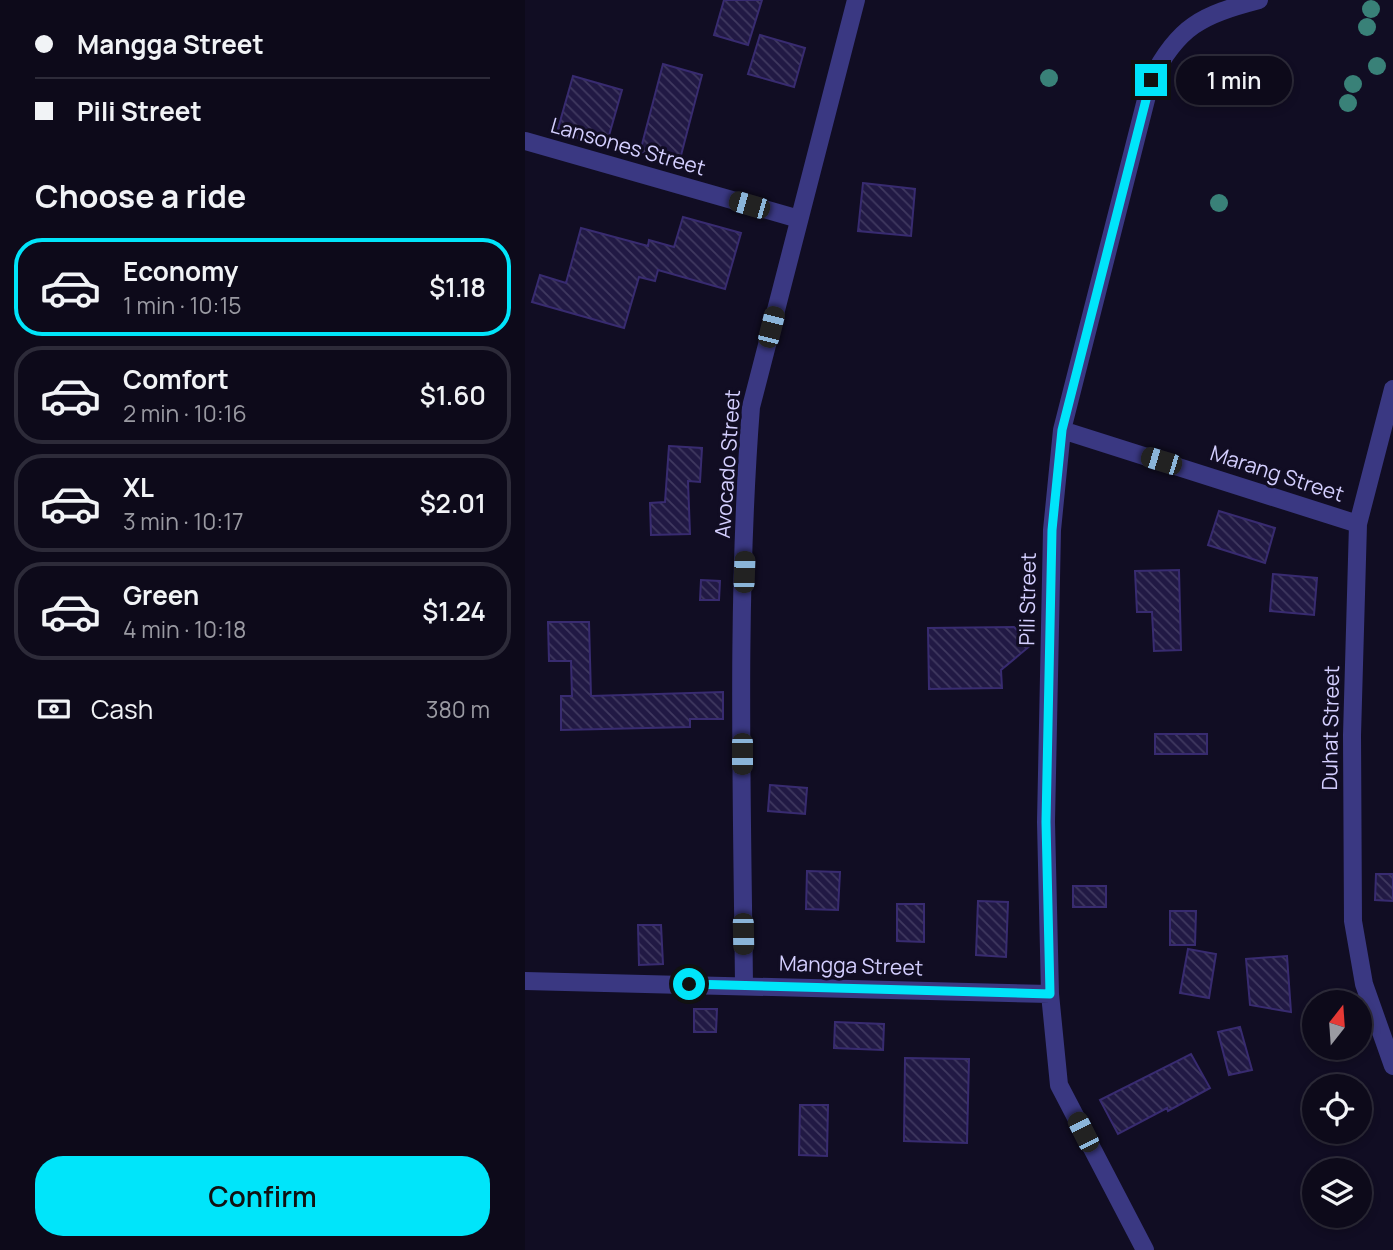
<!DOCTYPE html>
<html lang="en">
<head>
<meta charset="utf-8">
<style>
	body { margin:0; font-family:Manrope,sans-serif; background:#161323; color:#f1f3f6; height:100vh; display:flex; flex-direction:column; font-size:26px; white-space:nowrap }
	* { box-sizing:border-box; margin:0 }
	p { font-size:23px; color:#9a9aa2 }
	.icon { flex:none; width:38px; height:38px; fill:none; stroke:currentColor; stroke-width:2; stroke-linecap:round; stroke-linejoin:round }
	.map { position:relative; flex:1; overflow:hidden }
	.drawer { display:flex; flex-direction:column; background:#0d0a1a; width:525px }
	.drawer>* { flex:none }
	.guide { display:grid; align-content:center; height:154px; padding:0 35px; background:#0d0a1a }
	.needle { width:46px; rotate:17deg }
	.fabs { position:absolute; left:777px; top:990px; display:grid; gap:14px }
	.fabs a { display:grid; place-items:center; width:70px; height:70px; border-radius:50%; background:#0d0a1a; box-shadow:0 4px 10px #0003,0 0 0 2px #2d2b39; font-size:35px }
	.end { position:absolute; width:32px; height:32px; margin:-16px; border:9px solid #00e5fa; background:#111; box-shadow:0 0 0 4px #111 }
	.from { border-radius:50% }
	.bubble { position:absolute; height:49px; border-radius:24px; background:#0d0a1a; box-shadow:0 4px 10px #0003,0 0 0 2px #2d2b39; font-size:23px; font-weight:600; line-height:49px; text-align:center }
	.car { position:absolute; width:21px; height:42px; margin:-21px -10px; border-radius:9px; box-shadow:0 0 5px 2px #0007; background:linear-gradient(#222 24%,#8ab4d8 0 40%,#222 0 76%,#8ab4d8 0 86%,#222 0) }
	.guide b { display:flex; align-items:center; gap:24px; height:66px; font-size:26px }
	.guide b+b { border-top:2px solid #2d2b39 }
	.guide i { width:18px; height:18px; background:#f1f3f6 }
	ul { padding:0; list-style:none }
	li { display:flex; align-items:center; gap:21px; height:98px; margin:0 14px 10px; padding:0 21px; border:4px solid #2d2b39; border-radius:28px }
	li div { flex:1 }
	li b { display:block; font-size:26px }
	li em { font-style:normal; font-weight:600 }
	li.current { border-color:#00e5fa }
	li>.icon { width:63px; height:63px; stroke-width:1.5 }
	h2 { padding:0 35px; font-size:32px; line-height:84px }
	.pay { display:flex; align-items:center; gap:18px; height:77px; padding:0 35px; font-size:26px }
	.pay p { margin-inline-start:auto }
	.cta { display:flex; gap:14px; margin-top:auto; padding:14px 35px }
	.cta a { flex:1; height:80px; border-radius:28px; background:#00e5fa; color:#111; font-size:28px; font-weight:600; line-height:80px; text-align:center }
	main { display:flex; flex:1; min-height:0 }
	.map>svg:first-child { display:block }
	.building { fill:url(#building-back-hatch); stroke:#382b70; stroke-width:2 }
	.lines { fill:none; stroke-linecap:round; stroke-linejoin:round }
	.minor { stroke:#3a3882; stroke-width:18 }
	.tree { fill:#398178 }
	.route { stroke:#00e5fa; stroke-width:9 }
	.labels { text-anchor:middle; stroke-width:6; stroke-linejoin:round; paint-order:stroke }
	.street-label { font-size:21px; fill:#d4cfff; stroke:#110d23 }
</style>
</head>
<body>
<main>
<section class="drawer">
<div class="guide">
<b><i class="from"></i>Mangga Street</b>
<b><i></i>Pili Street</b>
</div>
<h2>Choose a ride</h2>
<ul>
<li class="current"><svg class="icon" aria-label="car" viewBox="0 0 24 24"><path d="M5 17H2v-5l4-1 3-4h7l3 4 3 1v5h-3M9 17h6M6 11h13"/><circle cx="7" cy="17" r="2"/><circle cx="17" cy="17" r="2"/></svg><div><b>Economy</b><p>1 min · 10:15</p></div><em>$1.18</em></li>
<li><svg class="icon" aria-label="car" viewBox="0 0 24 24"><path d="M5 17H2v-5l4-1 3-4h7l3 4 3 1v5h-3M9 17h6M6 11h13"/><circle cx="7" cy="17" r="2"/><circle cx="17" cy="17" r="2"/></svg><div><b>Comfort</b><p>2 min · 10:16</p></div><em>$1.60</em></li>
<li><svg class="icon" aria-label="car" viewBox="0 0 24 24"><path d="M5 17H2v-5l4-1 3-4h7l3 4 3 1v5h-3M9 17h6M6 11h13"/><circle cx="7" cy="17" r="2"/><circle cx="17" cy="17" r="2"/></svg><div><b>XL</b><p>3 min · 10:17</p></div><em>$2.01</em></li>
<li><svg class="icon" aria-label="car" viewBox="0 0 24 24"><path d="M5 17H2v-5l4-1 3-4h7l3 4 3 1v5h-3M9 17h6M6 11h13"/><circle cx="7" cy="17" r="2"/><circle cx="17" cy="17" r="2"/></svg><div><b>Green</b><p>4 min · 10:18</p></div><em>$1.24</em></li>
</ul>
<div class="pay"><svg class="icon" aria-label="cash" viewBox="0 0 24 24"><path d="M3 7h18v10H3z"/><circle cx="12" cy="12" r="2"/></svg>Cash<p>380 m</p></div>
<div class="cta"><a>Confirm</a></div>
</section>
<div class="map">
<svg width="868" height="1250" viewBox="0 0 868 1250">
	<defs>
		<pattern id="building-back-hatch" width="6" height="6" patternUnits="userSpaceOnUse" patternTransform="scale(1.75)"><rect width="6" height="6" fill="#211944"/><path d="M-1 5l2 2M0 0l6 6M5-1l2 2" fill="none" stroke="#403960"/></pattern>
	</defs>
	<rect width="100%" height="100%" fill="#110d23"/>
	<!-- building -->
	<path class="building" d="M199 0H237L223 45 189 35Z
		M235 35 280 48 269 87 223 74Z
		M138 64 177 75 154 163 115 152Z
		M48 76 97 90 81 146 32 132Z
		M338 183 390 189 386 236 333 231Z
		M158 217 216 233 200 289 133 270 130 281 114 277 99 328 7 302 15 275 41 283 56 228 123 246 124 240 149 247Z
		M144 446 177 448 175 482 163 481 165 534 126 535 125 503 140 502Z
		M694 511 750 528 740 563 683 545Z
		M654 570 656 650 629 651 627 612H612L610 571Z
		M748 574 792 578 789 615 745 611Z
		M176 580 195 581 194 600H175Z
		M23 622H64L66 696 198 692V719H165V727L36 730V696H47L46 661H24Z
		M489 627 506 645 476 670 477 688 404 689 403 628Z
		M630 734H682V754H630Z
		M245 785 282 788 280 814 243 811Z
		M282 871 315 872 313 910 281 909Z
		M851 874H868V901L850 900Z
		M548 886H581V907H548Z
		M453 901 483 902 481 957 451 955Z
		M372 904H399V942L372 941Z
		M645 911H671L670 945H645Z
		M113 925H136L138 964 114 965Z
		M663 949 691 954 684 998 655 993Z
		M762 956 766 1012 725 1005 721 959Z
		M169 1009H192L191 1032H169Z
		M310 1022 359 1024 358 1050 309 1048Z
		M715 1027 727 1070 704 1075 693 1032Z
		M666 1054 685 1088 643 1111 642 1108 593 1134 575 1100Z
		M380 1058 444 1059 442 1143 379 1141Z
		M275 1105H303L302 1156 274 1155Z"/>
	<g class="lines">
		<!-- minor -->
		<path class="minor" d="M0 141 274 219
			M868 389 833 524 827 735 828 921 839 984 868 1066
			M537 430 833 524
			M0 981 525 994
			M219 985C217 793 211 599 226 407L331 0
			M620 1250 534 1085 525 994 521 822 527 530 537 430 626 80C653 26 677 15 734 0"/>
	</g>
	<!-- trees -->
	<g class="tree">
		<circle cx="846" cy="9" r="9"/>
		<circle cx="842" cy="27" r="9"/>
		<circle cx="852" cy="66" r="9"/>
		<circle cx="524" cy="78" r="9"/>
		<circle cx="828" cy="84" r="9"/>
		<circle cx="823" cy="103" r="9"/>
		<circle cx="694" cy="203" r="9"/>
	</g>
	<g class="lines">
		<!-- route -->
		<path class="route" d="M164 984 525 994 521 822 527 530 537 430 626 80"/>
	</g>
	<g class="labels">
		<!-- street labels -->
		<g class="street-label">
			<text transform="translate(103 147) rotate(16)" y="7">Lansones Street</text>
			<text transform="translate(203 464) rotate(-86)" y="7">Avocado Street</text>
			<text transform="translate(752 474) rotate(18)" y="7">Marang Street</text>
			<text transform="translate(503 599) rotate(-89)" y="7">Pili Street</text>
			<text transform="translate(806 728) rotate(-89)" y="7">Duhat Street</text>
			<text transform="translate(326 966) rotate(2)" y="7">Mangga Street</text>
		</g>
	</g>
</svg>
<div class="fabs">
<a><svg class="needle" viewBox="-14 -14 28 28"><path d="M0-13l5 13h-10z" fill="#e53935"/><path d="M0 13l5-13h-10z" fill="#9a9aa2"/></svg></a>
<a><svg class="icon" aria-label="locate" viewBox="0 0 24 24"><circle cx="12" cy="12" r="6"/><path d="M12 2v4M12 18v4M2 12h4M18 12h4"/></svg></a>
<a><svg class="icon" aria-label="layers" viewBox="0 0 24 24"><path d="M12 4l9 5-9 5-9-5zM3 14l9 5 9-5"/></svg></a>
</div>
<i class="end from" style="left:164px;top:984px"></i>
<i class="end" style="left:626px;top:80px"></i>
<div class="bubble" style="left:651px;top:56px;width:116px">1 min</div>
<i class="car" style="left:224px;top:205px;rotate:286deg"></i>
<i class="car" style="left:246px;top:327px;rotate:14deg"></i>
<i class="car" style="left:636px;top:461px;rotate:287deg"></i>
<i class="car" style="left:219px;top:572px;rotate:2deg"></i>
<i class="car" style="left:217px;top:754px;rotate:180deg"></i>
<i class="car" style="left:218px;top:934px;rotate:179deg"></i>
<i class="car" style="left:558px;top:1132px;rotate:333deg"></i>
</div>
</main>
</body>
</html>
